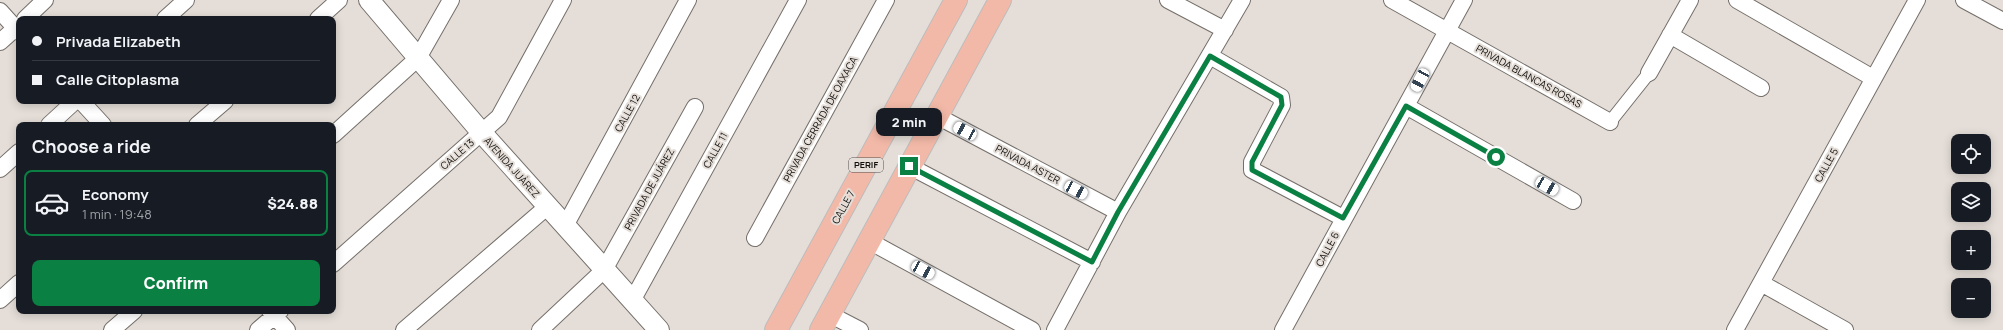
<!DOCTYPE html>
<html lang="en">
<head>
<meta charset="utf-8">
<style>
	body { margin:0; font-family:Manrope,sans-serif; background:#20242c; color:#f1f3f6; height:100vh; display:flex; flex-direction:column; font-size:15px; white-space:nowrap }
	* { box-sizing:border-box; margin:0 }
	p { font-size:13px; color:#9ea1a6 }
	.icon { flex:none; width:22px; height:22px; fill:none; stroke:currentColor; stroke-width:2; stroke-linecap:round; stroke-linejoin:round }
	.map { position:relative; flex:1; overflow:hidden }
	.sheet { position:absolute; left:16px; top:122px; width:320px; height:192px; display:flex; flex-direction:column; background:#171b24; border-radius:8px; box-shadow:0 2px 10px #0003 }
	.sheet>* { flex:none }
	.guide { position:absolute; left:16px; top:16px; width:320px; height:88px; border-radius:8px; box-shadow:0 2px 10px #0003; display:grid; align-content:center; height:88px; padding:0 16px; background:#171b24 }
	.tools { position:absolute; left:1951px; top:134px; display:grid; gap:8px }
	.tools a { display:grid; place-items:center; width:40px; height:40px; border-radius:8px; background:#171b24; box-shadow:0 2px 10px #0003; font-size:20px }
	.end { position:absolute; width:18px; height:18px; margin:-9px; border:5px solid #0b8043; background:#fff; box-shadow:0 0 0 2px #fff }
	.from { border-radius:50% }
	.bubble { position:absolute; height:28px; border-radius:8px; background:#171b24; box-shadow:0 2px 10px #0003; font-size:13px; font-weight:800; line-height:28px; text-align:center }
	.car { position:absolute; width:12px; height:24px; margin:-12px -6px; border-radius:5px; box-shadow:0 0 3px 1px #0007; background:linear-gradient(#fff 24%,#345 0 40%,#fff 0 76%,#345 0 86%,#fff 0) }
	.guide b { display:flex; align-items:center; gap:14px; height:38px; font-size:15px }
	.guide b+b { border-top:1px solid #363941 }
	.guide i { width:10px; height:10px; background:#f1f3f6 }
	ul { padding:0; list-style:none }
	li { display:flex; align-items:center; gap:12px; height:66px; margin:0 8px 6px; padding:0 8px; border:2px solid transparent; border-radius:8px }
	li div { flex:1 }
	li b { display:block; font-size:15px }
	li em { font-style:normal; font-weight:800 }
	li.active { border-color:#0b8043 }
	li>.icon { width:36px; height:36px; stroke-width:1.5 }
	h2 { padding:0 16px; font-size:18px; line-height:48px }
	.primary-button { display:flex; gap:8px; margin-top:auto; padding:8px 16px }
	.primary-button a { flex:1; height:46px; border-radius:8px; background:#0b8043; color:#fff; font-size:16px; font-weight:800; line-height:46px; text-align:center }
	.map>svg:first-child { display:block }
	.lines { fill:none; stroke-linecap:round; stroke-linejoin:round }
	.pedestrian-casing { stroke:#756f6a; stroke-width:14 }
	.minor-casing { stroke:#756f6a; stroke-width:18 }
	.tertiary-casing { stroke:#756f6a; stroke-width:22 }
	.primary-casing { stroke:#bdbcbc; stroke-width:24 }
	.pedestrian { stroke:#fff; stroke-width:12 }
	.minor { stroke:#fff; stroke-width:16 }
	.tertiary { stroke:#fff; stroke-width:20 }
	.primary { stroke:#f3b9a8; stroke-width:22 }
	.route { stroke:#0b8043; stroke-width:5 }
	.labels { text-anchor:middle; stroke-width:4; stroke-linejoin:round; paint-order:stroke }
	.shield { fill:#e5ded8; stroke:#514e4b; stroke-width:1 }
	.shield-label { font-size:9px; font-weight:bold; fill:#12100e }
	.street-label { font-size:10px; fill:#12100e; stroke:#e5ded8 }
</style>
</head>
<body>
<div class="map">
<svg width="2003" height="330" viewBox="0 0 2003 330">
	<rect width="100%" height="100%" fill="#e5ded8"/>
	<g class="lines">
		<!-- pedestrian casing -->
		<g class="pedestrian-casing">
			<path id="pedestrian" d="M1610 122 1649 73"/>
		</g>
		<!-- minor casing -->
		<g class="minor-casing">
			<path id="minor" d="M1168 0 1225 30
				M1392 0 1610 122
				M1737 0 1873 78
				M1964 0 2003 21
				M0 11 19 32
				M25 19 45 0
				M165 19 186 0
				M318 19 339 0
				M1670 35 1761 88
				M0 42 19 25
				M1210 56 1281 97 1282 105 1252 162V170L1343 218
				M1649 73 1690 0
				M81 101 103 125
				M1406 106 1573 201
				M937 116 1118 212
				M49 125 75 101
				M197 125 225 101
				M333 135 418 58 451 0
				M909 166 1092 262
				M0 169 19 152
				M565 226 688 0
				M755 238 886 0
				M869 241 1032 330
				M333 264 499 117 563 0
				M1761 283 1845 330
				M0 300 19 283
				M632 301 798 0
				M270 311 287 330
				M829 314 860 330
				M112 330 134 311
				M258 330 280 311
				M404 330 548 206
				M540 330 604 270 695 107
				M1055 330 1118 212 1242 0
				M1283 330 1464 0
				M1735 330 1917 0"/>
		</g>
		<!-- tertiary casing -->
		<g class="tertiary-casing">
			<path id="tertiary" d="M369 0 482 133 659 330"/>
		</g>
		<!-- primary casing -->
		<g class="primary-casing">
			<path id="primary" d="M776 330 956 0
				M821 330 1000 0"/>
		</g>
		<!-- pedestrian -->
		<use href="#pedestrian" class="pedestrian"/>
		<!-- minor -->
		<use href="#minor" class="minor"/>
		<!-- tertiary -->
		<use href="#tertiary" class="tertiary"/>
		<!-- primary -->
		<use href="#primary" class="primary"/>
	</g>
	<g class="lines">
		<!-- route -->
		<path class="route" d="M909 166 1092 262 1118 212 1210 56 1281 97 1282 105 1252 162V170L1343 218 1406 106 1496 157"/>
	</g>
	<g class="labels">
		<!-- shield labels -->
		<rect class="shield" x="849" y="158" width="34" height="14" rx="3"/>
		<g class="shield-label">
			<text x="866" y="168">PERIF</text>
		</g>
		<!-- street labels -->
		<g class="street-label">
			<text transform="translate(1529 76) rotate(29)" y="4">PRIVADA BLANCAS ROSAS</text>
			<text transform="translate(627 113) rotate(-61)" y="4">CALLE 12</text>
			<text transform="translate(820 119) rotate(-61)" y="4">PRIVADA CERRADA DE OAXACA</text>
			<text transform="translate(715 150) rotate(-61)" y="4">CALLE 11</text>
			<text transform="translate(457 154) rotate(-41)" y="4">CALLE 13</text>
			<text transform="translate(1028 164) rotate(28)" y="4">PRIVADA ASTER</text>
			<text transform="translate(1826 165) rotate(-61)" y="4">CALLE 5</text>
			<text transform="translate(512 167) rotate(48)" y="4">AVENIDA JUÁREZ</text>
			<text transform="translate(649 189) rotate(-61)" y="4">PRIVADA DE JUÁREZ</text>
			<text transform="translate(843 207) rotate(-61)" y="4">CALLE 7</text>
			<text transform="translate(1327 249) rotate(-62)" y="4">CALLE 6</text>
		</g>
	</g>
</svg>
<div class="tools">
<a><svg class="icon" aria-label="locate" viewBox="0 0 24 24"><circle cx="12" cy="12" r="6"/><path d="M12 2v4M12 18v4M2 12h4M18 12h4"/></svg></a>
<a><svg class="icon" aria-label="layers" viewBox="0 0 24 24"><path d="M12 4l9 5-9 5-9-5zM3 14l9 5 9-5"/></svg></a>
<a>+</a>
<a>−</a>
</div>
<i class="end from" style="left:1496px;top:157px"></i>
<i class="end" style="left:909px;top:166px"></i>
<div class="bubble" style="left:876px;top:108px;width:66px">2 min</div>
<i class="car" style="left:1420px;top:80px;rotate:209deg"></i>
<i class="car" style="left:965px;top:131px;rotate:298deg"></i>
<i class="car" style="left:1547px;top:186px;rotate:120deg"></i>
<i class="car" style="left:1076px;top:190px;rotate:118deg"></i>
<i class="car" style="left:923px;top:270px;rotate:119deg"></i>
<div class="guide">
<b><i class="from"></i>Privada Elizabeth</b>
<b><i></i>Calle Citoplasma</b>
</div>
<section class="sheet">
<h2>Choose a ride</h2>
<ul>
<li class="active"><svg class="icon" aria-label="car" viewBox="0 0 24 24"><path d="M5 17H2v-5l4-1 3-4h7l3 4 3 1v5h-3M9 17h6M6 11h13"/><circle cx="7" cy="17" r="2"/><circle cx="17" cy="17" r="2"/></svg><div><b>Economy</b><p>1 min · 19:48</p></div><em>$24.88</em></li>
</ul>
<div class="primary-button"><a>Confirm</a></div>
</section>
</div>
</body>
</html>
